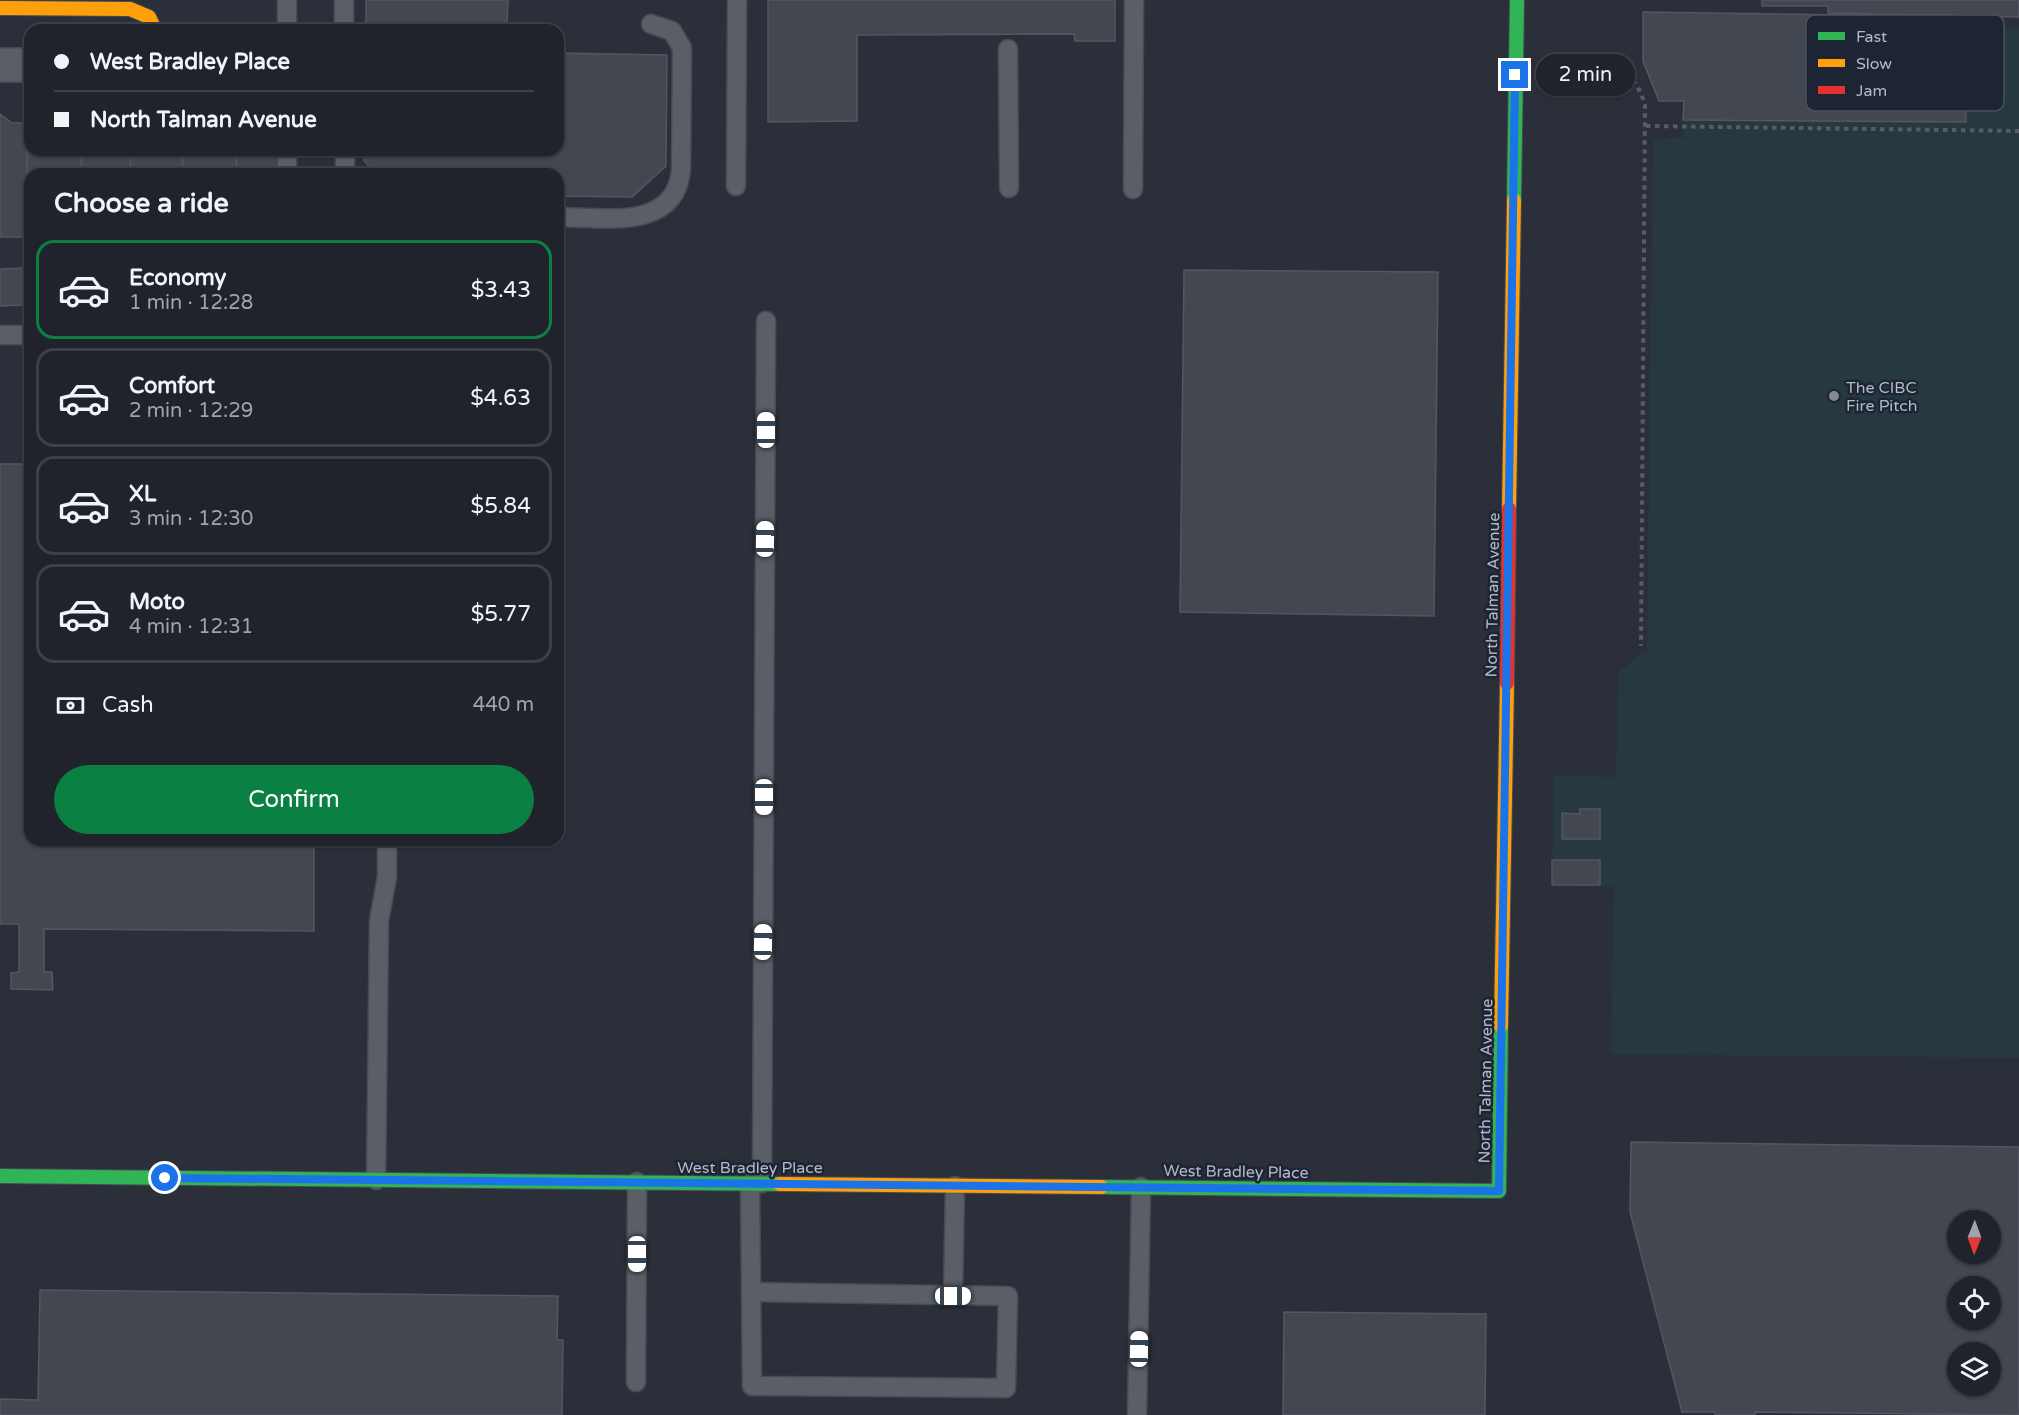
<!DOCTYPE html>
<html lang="en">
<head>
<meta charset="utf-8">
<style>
	body { margin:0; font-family:"Varela Round",sans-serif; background:#2d2f37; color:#f1f3f6; height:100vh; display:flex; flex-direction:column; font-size:22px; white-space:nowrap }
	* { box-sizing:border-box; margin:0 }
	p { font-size:20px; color:#a2a4a9 }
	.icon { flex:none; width:33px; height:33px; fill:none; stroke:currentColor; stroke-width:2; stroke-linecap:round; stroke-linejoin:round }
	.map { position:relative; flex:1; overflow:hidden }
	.sheet { position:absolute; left:24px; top:168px; width:540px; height:678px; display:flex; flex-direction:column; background:#20232b; border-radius:18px; box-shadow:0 2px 4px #0004,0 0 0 2px #3d4047 }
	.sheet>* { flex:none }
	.guide { position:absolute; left:24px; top:24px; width:540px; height:132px; border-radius:18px; box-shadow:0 2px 4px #0004,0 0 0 2px #3d4047; display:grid; align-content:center; height:132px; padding:0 30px; background:#20232b }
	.needle { width:39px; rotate:181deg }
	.tools { position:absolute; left:1947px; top:1210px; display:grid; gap:12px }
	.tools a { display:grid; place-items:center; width:54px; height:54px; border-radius:50%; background:#20232b; box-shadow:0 2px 4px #0004,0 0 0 2px #3d4047; font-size:30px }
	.end { position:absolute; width:27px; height:27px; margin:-14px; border:8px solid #1a73e8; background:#fff; box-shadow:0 0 0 3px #fff }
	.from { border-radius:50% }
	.bubble { position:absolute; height:42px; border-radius:21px; background:#20232b; box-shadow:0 2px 4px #0004,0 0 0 2px #3d4047; font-size:20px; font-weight:600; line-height:42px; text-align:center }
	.car { position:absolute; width:18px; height:36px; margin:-18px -9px; border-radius:8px; box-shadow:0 0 4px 2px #0007; background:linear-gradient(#fff 24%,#345 0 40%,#fff 0 76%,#345 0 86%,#fff 0) }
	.guide b { display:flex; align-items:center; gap:21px; height:57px; font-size:22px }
	.guide b+b { border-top:2px solid #3d4047 }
	.guide i { width:15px; height:15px; background:#f1f3f6 }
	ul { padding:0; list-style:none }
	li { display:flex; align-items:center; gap:18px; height:99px; margin:0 12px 9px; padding:0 18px; border:3px solid #3d4047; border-radius:18px }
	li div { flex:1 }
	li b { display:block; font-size:22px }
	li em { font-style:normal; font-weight:600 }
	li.on { border-color:#0b8043 }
	li>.icon { width:54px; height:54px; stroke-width:1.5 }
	h2 { padding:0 30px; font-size:27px; line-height:72px }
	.pay { display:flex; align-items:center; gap:15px; height:66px; padding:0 30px; font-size:22px }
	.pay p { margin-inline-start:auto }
	.button { display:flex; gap:12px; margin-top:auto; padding:12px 30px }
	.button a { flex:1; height:69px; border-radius:36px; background:#0b8043; color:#fff; font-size:24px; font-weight:600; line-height:69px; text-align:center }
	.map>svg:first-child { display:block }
	.green { fill:#27393f }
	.building { fill:#434750; stroke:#525761; stroke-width:1.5; fill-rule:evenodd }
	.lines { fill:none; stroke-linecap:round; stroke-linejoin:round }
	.lane-casing { stroke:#464a52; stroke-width:21 }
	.street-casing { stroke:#464a52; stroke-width:36 }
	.fast-casing { stroke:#464a52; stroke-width:16 }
	.slow-casing { stroke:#464a52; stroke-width:16 }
	.jam-casing { stroke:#464a52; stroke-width:16 }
	.path { stroke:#585c64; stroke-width:4; stroke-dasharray:4.5 4.5; stroke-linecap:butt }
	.lane { stroke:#5a5e67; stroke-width:18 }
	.street { stroke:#5a5e67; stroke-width:33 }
	.fast { stroke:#30b455; stroke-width:14 }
	.slow { stroke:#ff9f0a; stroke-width:14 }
	.jam { stroke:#e5322d; stroke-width:14 }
	.route { stroke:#1a73e8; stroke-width:8 }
	.poi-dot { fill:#848997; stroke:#1d2434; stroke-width:2 }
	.labels { text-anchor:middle; stroke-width:5; stroke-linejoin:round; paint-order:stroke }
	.poi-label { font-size:16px; fill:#b4baca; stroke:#1d2434; text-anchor:start }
	.street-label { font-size:16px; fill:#b4baca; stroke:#1d2434 }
	.key { fill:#1d2434; stroke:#4a5161; stroke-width:1.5 }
	.key-label { font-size:16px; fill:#b4baca }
</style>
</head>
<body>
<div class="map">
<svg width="2019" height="1415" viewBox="0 0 2019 1415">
	<rect width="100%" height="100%" fill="#2a2f39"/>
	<!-- green -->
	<path class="green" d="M1643 12 1986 17 1987 26 2019 27V1058L1611 1054 1614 886 1552 885 1554 776 1616 777 1619 672 1641 653H1647L1653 139 1684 138V101H1659L1643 61Z"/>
	<!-- building -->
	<path class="building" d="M366 0H508L507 23 515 30H366Z
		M768 0H1115V41H1075L1074 34 857 35V121L768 122Z
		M1762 0H2019V17L1828 13V6H1762Z
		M1643 12 1986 17V47L1966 48V122L1683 120 1684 101H1659L1643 61Z
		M558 53 667 55 666 166 632 197 558 196V174H377L364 161V150H558Z
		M0 114 12 123H28L25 237H0Z
		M28 120 30 150H81V174H30V237H25Z
		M81 150H131L130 174H81Z
		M131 150H183V174H130Z
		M183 150H237L236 174H183Z
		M237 150H280V174H236Z
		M22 268 30 269V305H22Z
		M22 268V305L0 306V269Z
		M1184 270 1438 272 1434 616 1180 612Z
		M0 464H30V840H314V931L44 929V972H52L53 990 11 989V973L19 972V924H0Z
		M1580 809H1600V839H1562V813L1580 814Z
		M1552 860H1600V885H1552Z
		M1631 1142 2019 1147V1415L1755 1412V1415H1715V1412H1682L1630 1212ZM1958 1221H1990V1254H1958ZM1958 1287H1990V1320H1958ZM1958 1353H1990V1386H1958Z
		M40 1290 558 1296 557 1340H563L562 1415H0V1399L38 1400Z
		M1284 1312 1486 1314 1485 1415H1283Z"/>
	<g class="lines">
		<!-- lane casing -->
		<g class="lane-casing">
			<path id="lane" d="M344 0V30
				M287 30V0
				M1008 49 1009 188
				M345 150V174
				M287 174V150
				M736 186 737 0
				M1133 189 1134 0
				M558 217C603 217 675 232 681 170L682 48 672 31 651 24
				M0 335H30
				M376 1180 379 921 387 877V840
				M762 1183 766 321
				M750 1184 752 1386 1006 1388 1008 1296 751 1292
				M953 1296 955 1186
				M636 1382 637 1182
				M1137 1415 1141 1187"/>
		</g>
		<!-- street casing -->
		<g class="street-casing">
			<path id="street" d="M0 65H30"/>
		</g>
		<!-- fast casing -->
		<g class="fast-casing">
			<path id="fast" d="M1514 200 1517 0
				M0 1176 780 1184
				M1101 1187 1499 1191 1501 1026"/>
		</g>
		<!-- slow casing -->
		<g class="slow-casing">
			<path id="slow" d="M0 8 130 9 149 17 155 30
				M1509 509 1514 200
				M1501 1026 1507 683
				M780 1184 1101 1187"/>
		</g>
		<!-- jam casing -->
		<g class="jam-casing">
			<path id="jam" d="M1507 683 1509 509"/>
		</g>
		<!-- path -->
		<path class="path" d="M1550 57C1597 59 1629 53 1645 105L1641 646
			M1646 126 2019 131"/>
		<!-- lane -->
		<use href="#lane" class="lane"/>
		<!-- street -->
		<use href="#street" class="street"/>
		<!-- fast -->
		<use href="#fast" class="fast"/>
		<!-- slow -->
		<use href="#slow" class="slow"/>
		<!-- jam -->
		<use href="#jam" class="jam"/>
	</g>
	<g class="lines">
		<!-- route -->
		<path class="route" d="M165 1178 1499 1191 1515 75"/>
	</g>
	<!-- markers -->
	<circle class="poi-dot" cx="1834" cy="396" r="6"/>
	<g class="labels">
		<!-- poi labels -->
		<g class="poi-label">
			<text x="1846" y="393">The CIBC<tspan x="1846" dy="18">Fire Pitch</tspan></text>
		</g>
		<!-- street labels -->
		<g class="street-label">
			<text transform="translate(1492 595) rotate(-89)" y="6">North Talman Avenue</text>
			<text transform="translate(1485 1081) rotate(-89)" y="6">North Talman Avenue</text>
			<text x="750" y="1173">West Bradley Place</text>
			<text transform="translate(1236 1171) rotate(1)" y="6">West Bradley Place</text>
		</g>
	</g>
	<!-- legend -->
	<rect x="1806" y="15" width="198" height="96" rx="9" class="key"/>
	<rect x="1818" y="32" width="27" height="8" fill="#30b455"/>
	<rect x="1818" y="59" width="27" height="8" fill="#ff9f0a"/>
	<rect x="1818" y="86" width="27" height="8" fill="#e5322d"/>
	<g class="key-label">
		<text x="1856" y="42">Fast</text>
		<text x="1856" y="69">Slow</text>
		<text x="1856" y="96">Jam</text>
	</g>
</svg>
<div class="tools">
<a><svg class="needle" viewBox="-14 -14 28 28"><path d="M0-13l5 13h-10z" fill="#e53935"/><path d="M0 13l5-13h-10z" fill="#a2a4a9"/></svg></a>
<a><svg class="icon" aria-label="locate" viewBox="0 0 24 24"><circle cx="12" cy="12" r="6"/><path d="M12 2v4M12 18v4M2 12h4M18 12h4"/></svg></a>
<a><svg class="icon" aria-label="layers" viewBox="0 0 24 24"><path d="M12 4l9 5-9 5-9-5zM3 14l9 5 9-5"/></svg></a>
</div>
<i class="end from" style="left:165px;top:1178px"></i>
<i class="end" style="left:1515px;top:75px"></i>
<div class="bubble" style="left:1536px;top:54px;width:99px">2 min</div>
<i class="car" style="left:766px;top:430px;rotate:0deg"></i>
<i class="car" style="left:765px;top:539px;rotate:1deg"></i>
<i class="car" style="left:764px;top:797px;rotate:180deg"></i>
<i class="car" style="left:763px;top:942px;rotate:1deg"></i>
<i class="car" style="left:637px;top:1254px;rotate:180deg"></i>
<i class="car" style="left:953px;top:1296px;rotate:90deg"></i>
<i class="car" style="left:1139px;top:1349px;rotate:1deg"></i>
<div class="guide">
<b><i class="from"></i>West Bradley Place</b>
<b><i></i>North Talman Avenue</b>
</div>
<section class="sheet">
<h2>Choose a ride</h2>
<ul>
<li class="on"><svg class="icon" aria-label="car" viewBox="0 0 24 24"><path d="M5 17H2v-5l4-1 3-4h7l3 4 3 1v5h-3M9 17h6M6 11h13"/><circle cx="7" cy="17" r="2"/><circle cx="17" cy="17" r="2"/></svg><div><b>Economy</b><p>1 min · 12:28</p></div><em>$3.43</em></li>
<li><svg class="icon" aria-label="car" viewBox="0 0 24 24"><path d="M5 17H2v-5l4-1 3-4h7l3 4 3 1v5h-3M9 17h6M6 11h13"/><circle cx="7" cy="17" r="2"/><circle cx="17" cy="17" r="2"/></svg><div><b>Comfort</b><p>2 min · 12:29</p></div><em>$4.63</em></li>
<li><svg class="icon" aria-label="car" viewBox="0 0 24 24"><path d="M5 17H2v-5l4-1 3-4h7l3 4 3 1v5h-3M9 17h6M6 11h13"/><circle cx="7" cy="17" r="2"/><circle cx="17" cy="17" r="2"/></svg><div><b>XL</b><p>3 min · 12:30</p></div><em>$5.84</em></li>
<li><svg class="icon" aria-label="car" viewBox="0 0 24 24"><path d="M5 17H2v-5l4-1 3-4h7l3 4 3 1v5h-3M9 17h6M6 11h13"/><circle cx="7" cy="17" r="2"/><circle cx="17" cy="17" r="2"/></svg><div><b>Moto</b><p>4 min · 12:31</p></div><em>$5.77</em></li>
</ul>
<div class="pay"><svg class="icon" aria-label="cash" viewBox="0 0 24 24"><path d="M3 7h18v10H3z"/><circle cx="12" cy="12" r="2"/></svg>Cash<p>440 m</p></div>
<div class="button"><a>Confirm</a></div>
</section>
</div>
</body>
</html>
